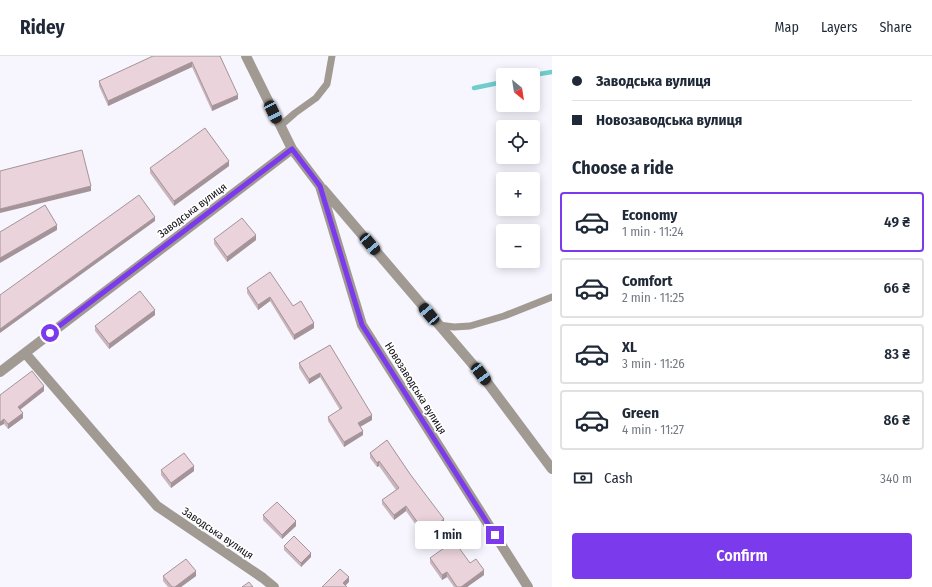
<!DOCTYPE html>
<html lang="en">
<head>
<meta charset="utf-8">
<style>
	body { margin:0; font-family:"Fira Sans Condensed",sans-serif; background:#f2f2f3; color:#1f2937; height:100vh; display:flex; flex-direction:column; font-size:15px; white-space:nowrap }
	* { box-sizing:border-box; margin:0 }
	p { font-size:13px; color:#747a83 }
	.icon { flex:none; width:22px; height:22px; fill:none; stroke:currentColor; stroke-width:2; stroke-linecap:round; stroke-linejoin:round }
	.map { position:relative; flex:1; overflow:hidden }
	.drawer { display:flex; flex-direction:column; background:#fff; width:380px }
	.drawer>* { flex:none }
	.guide { display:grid; align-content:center; height:88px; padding:0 20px; background:#fff }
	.needle { width:26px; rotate:150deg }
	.tools { position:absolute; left:496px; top:12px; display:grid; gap:8px }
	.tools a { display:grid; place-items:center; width:44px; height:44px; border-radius:4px; background:#fff; box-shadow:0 2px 10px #0003; font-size:20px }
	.end { position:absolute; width:18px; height:18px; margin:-9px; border:5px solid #7c3aed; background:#fff; box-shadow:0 0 0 2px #fff }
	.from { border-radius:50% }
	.bubble { position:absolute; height:28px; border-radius:4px; background:#fff; box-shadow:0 2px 10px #0003; font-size:13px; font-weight:600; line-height:28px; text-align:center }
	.car { position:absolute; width:12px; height:24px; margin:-12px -6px; border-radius:5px; box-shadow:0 0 3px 1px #0007; background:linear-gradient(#222 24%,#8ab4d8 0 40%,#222 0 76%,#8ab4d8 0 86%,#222 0) }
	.guide b { display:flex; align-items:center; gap:14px; height:38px; font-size:15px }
	.guide b+b { border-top:1px solid #e0e1e3 }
	.guide i { width:10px; height:10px; background:#1f2937 }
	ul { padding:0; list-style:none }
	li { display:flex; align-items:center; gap:12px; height:60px; margin:0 8px 6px; padding:0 12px; border:2px solid #e0e1e3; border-radius:4px }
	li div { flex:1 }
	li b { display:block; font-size:15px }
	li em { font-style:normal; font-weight:600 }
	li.active { border-color:#7c3aed }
	li>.icon { width:36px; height:36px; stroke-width:1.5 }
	h2 { padding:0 20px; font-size:18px; line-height:48px }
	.pay { display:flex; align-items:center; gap:10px; height:44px; padding:0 20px; font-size:15px }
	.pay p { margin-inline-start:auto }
	.action { display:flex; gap:8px; margin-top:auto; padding:8px 20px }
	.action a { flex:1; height:46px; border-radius:4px; background:#7c3aed; color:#fff; font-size:16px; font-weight:600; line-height:46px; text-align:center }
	header { display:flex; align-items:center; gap:24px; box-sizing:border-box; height:56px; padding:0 20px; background:#fff; border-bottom:1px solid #e0e1e3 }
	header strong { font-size:19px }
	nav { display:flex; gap:22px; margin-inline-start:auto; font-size:14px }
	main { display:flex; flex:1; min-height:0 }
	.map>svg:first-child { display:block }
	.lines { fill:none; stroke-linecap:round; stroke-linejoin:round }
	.stream { stroke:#6fcdce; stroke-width:4.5 }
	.lane { stroke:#a19a93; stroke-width:7 }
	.street { stroke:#a19a93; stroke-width:10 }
	.wall { fill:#c9b5bc }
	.shaded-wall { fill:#a49499 }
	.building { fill:#ead3db; stroke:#a49499 }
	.route { stroke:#7c3aed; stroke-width:5 }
	.labels { text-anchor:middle; stroke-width:3.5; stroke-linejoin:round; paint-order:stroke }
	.street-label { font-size:11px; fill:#100e15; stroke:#fff }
</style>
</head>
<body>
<header>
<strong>Ridey</strong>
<nav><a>Map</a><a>Layers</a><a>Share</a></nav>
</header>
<main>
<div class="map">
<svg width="552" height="531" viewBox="0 0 552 531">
	<rect width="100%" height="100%" fill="#f7f5fd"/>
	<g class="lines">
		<!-- stream -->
		<path class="stream" d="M533 19 552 16
			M474 32 503 26"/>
		<!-- lane -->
		<path class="lane" d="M280 70 295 57 316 42 327 28 332 0
			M439 269 454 271 470 270 504 260 552 241"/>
		<!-- street -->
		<path class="street" d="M246 0 292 93 320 130 362 269 528 531
			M323 133 481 318 552 413
			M25 297 157 450 263 522 274 531
			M0 316 292 93"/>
	</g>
	<!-- wall -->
	<path class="wall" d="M220 0 238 43 212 55 192 11 108 50 99 30V25Z
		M229 110 174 150 150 117V112Z
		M214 183 256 184 227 206 214 188Z
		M247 232 293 250 314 272 294 284 270 245 258 254 247 237Z
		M122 249 155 259 109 293 95 275V270L122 250Z
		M330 289 372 364 360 371 363 379 344 391 328 365V361L340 354 320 321 309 328 299 312V307Z
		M44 335 20 354 23 362 8 373 4 368 0 339Z
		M387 384 444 468 425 482 406 455 394 464 382 448V444L396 434 379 410 377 411 370 402V397Z
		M161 414 194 415 171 432 161 419Z
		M263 459 296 470 282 483 263 464Z
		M284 490 311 501 301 511 284 494Z
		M430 502 470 507 484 519 467 531H454L447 521 442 524 430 507Z
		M163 520H196L181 531H168L163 525Z"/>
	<!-- shaded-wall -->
	<path class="shaded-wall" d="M192 6V11L108 50V45Z
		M238 39V43L212 55V50Z
		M229 105V110L174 150V145Z
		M91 130V135L0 157V153Z
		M155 161V165L0 277V273Z
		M57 169V174L0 207V202Z
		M256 179V184L227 206V201Z
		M270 241V245L258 254V249Z
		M155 254V259L109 293V288Z
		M314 267V272L294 284V279Z
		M320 317V321L309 328V323Z
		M44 330V335L18 355V351Z
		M23 357V362L8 373V368Z
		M372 359V364L358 372V367Z
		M4 363V368L0 370V366Z
		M363 375V379L344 391V386Z
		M379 405V410L377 411V407Z
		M194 410V415L171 432V427Z
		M406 450V455L394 464V459Z
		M444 463V468L425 482V477Z
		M296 465V470L282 483V479Z
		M311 497V501L301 511V507Z
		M484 514V519L467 531H461Z
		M196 515V520L181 531H175Z
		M447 516V521L442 524V519Z
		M349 521V526L344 531 343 527Z"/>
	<!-- building -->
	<path class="building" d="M153 0H220L238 39 212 50 192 6 108 45 99 25Z
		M205 72 229 105 174 145 150 112Z
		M82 94 91 130 0 153V115Z
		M139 139 155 161 0 273V239Z
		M45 149 57 169 0 202V176Z
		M242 162 256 179 227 201 214 183Z
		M270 216 293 250 301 245 314 267 294 279 270 241 258 249 247 232Z
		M140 235 155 254 109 288 95 270Z
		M330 289 372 359 358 367 363 375 344 386 328 361 342 352 320 317 309 323 299 307Z
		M32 315 44 330 18 351 23 357 8 368 4 363 0 366V339Z
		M387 384 410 418 444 463 425 477 406 450 394 459 382 444 399 432 379 405 377 407 370 397Z
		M184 397 194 410 171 427 161 414Z
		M277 446 296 465 282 479 263 459Z
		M294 480 311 497 301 507 284 490Z
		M454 485 470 507 476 503 484 514 461 531H457L447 516 442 519 430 502Z
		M186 503 196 515 175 531H172L163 520Z
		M340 513 349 521 343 527 347 531H322Z
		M249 526 253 531H242Z"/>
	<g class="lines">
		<!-- route -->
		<path class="route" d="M50 277 292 93 320 130 362 269 495 479"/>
	</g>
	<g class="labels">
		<!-- street labels -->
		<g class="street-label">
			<text transform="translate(192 154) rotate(-37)" y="4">Заводська вулиця</text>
			<text transform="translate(416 332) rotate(58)" y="4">Новозаводська вулиця</text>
			<text transform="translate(218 477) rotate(34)" y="4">Заводська вулиця</text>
		</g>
	</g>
</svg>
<div class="tools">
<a><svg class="needle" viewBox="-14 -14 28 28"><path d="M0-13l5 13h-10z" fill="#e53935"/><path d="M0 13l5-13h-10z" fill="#747a83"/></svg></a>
<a><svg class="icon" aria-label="locate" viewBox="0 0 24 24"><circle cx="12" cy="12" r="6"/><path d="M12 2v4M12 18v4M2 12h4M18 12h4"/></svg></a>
<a>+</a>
<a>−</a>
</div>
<i class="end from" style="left:50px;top:277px"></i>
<i class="end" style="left:495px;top:479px"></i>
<div class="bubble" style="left:415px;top:465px;width:66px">1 min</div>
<i class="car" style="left:273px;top:56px;rotate:154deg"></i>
<i class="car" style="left:370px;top:188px;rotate:140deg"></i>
<i class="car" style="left:429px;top:258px;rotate:320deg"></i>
<i class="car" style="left:481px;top:318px;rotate:143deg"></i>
</div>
<section class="drawer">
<div class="guide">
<b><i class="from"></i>Заводська вулиця</b>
<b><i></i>Новозаводська вулиця</b>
</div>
<h2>Choose a ride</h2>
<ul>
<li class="active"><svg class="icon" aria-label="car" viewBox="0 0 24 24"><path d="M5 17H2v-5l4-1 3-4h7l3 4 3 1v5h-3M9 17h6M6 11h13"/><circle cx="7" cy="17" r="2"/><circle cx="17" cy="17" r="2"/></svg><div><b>Economy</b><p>1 min · 11:24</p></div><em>49 ₴</em></li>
<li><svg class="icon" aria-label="car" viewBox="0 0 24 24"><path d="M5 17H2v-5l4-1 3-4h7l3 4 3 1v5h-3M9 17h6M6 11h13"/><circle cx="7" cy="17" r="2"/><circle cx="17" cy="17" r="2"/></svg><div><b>Comfort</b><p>2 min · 11:25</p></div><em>66 ₴</em></li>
<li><svg class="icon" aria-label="car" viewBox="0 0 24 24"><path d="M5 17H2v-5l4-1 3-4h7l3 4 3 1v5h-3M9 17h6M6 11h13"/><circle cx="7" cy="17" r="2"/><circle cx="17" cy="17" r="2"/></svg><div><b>XL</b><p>3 min · 11:26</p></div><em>83 ₴</em></li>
<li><svg class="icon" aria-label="car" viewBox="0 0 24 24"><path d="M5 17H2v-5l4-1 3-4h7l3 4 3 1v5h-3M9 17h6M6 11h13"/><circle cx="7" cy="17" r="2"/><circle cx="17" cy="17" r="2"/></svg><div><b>Green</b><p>4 min · 11:27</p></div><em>86 ₴</em></li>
</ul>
<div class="pay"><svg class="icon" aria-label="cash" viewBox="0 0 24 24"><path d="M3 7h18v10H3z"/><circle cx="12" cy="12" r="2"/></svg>Cash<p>340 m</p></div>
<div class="action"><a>Confirm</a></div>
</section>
</main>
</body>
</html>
